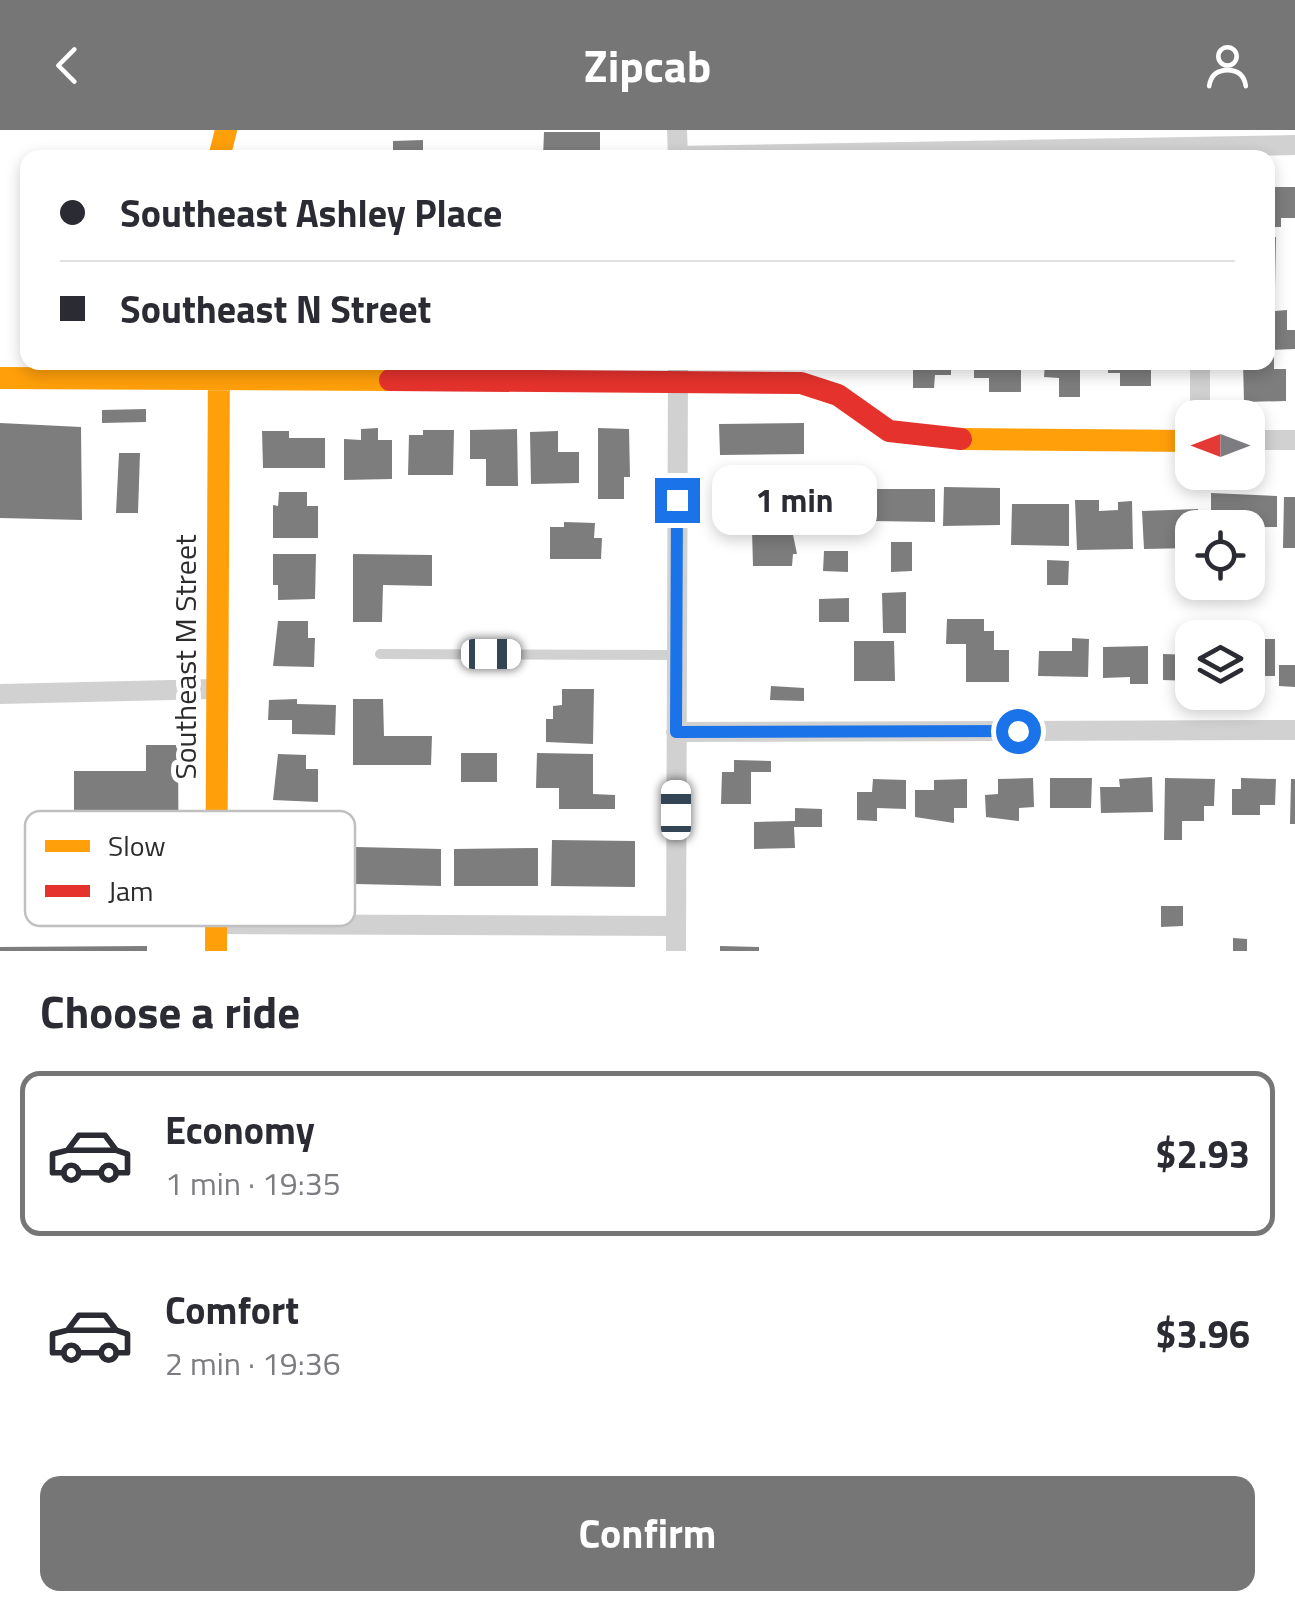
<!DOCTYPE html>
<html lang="en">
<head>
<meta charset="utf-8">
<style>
	body { margin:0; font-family:"Titillium Web",sans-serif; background:#f2f2f3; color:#2b2b33; height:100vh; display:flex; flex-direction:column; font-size:38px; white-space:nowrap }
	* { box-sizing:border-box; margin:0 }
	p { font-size:32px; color:#7c7c81 }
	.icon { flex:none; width:55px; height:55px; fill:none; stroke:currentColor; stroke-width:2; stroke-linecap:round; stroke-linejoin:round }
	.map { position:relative; height:821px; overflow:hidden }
	.panel { display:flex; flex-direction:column; background:#fff; flex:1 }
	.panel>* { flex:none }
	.guide { position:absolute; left:20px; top:20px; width:1255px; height:220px; border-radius:20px; box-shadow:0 5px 15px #0003; display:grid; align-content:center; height:220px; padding:0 40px; background:#fff }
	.needle { width:65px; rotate:270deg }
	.fabs { position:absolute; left:1175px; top:270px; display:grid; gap:20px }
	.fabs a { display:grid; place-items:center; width:90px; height:90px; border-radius:20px; background:#fff; box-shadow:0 5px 15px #0003; font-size:50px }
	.end { position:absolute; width:45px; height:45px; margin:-22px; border:12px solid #1a73e8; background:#fff; box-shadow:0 0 0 5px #fff }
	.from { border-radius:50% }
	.bubble { position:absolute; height:70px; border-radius:20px; background:#fff; box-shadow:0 5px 15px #0003; font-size:32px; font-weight:700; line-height:70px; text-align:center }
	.car { position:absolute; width:30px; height:60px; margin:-30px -15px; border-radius:12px; box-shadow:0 0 8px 2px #0007; background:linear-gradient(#fff 24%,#345 0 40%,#fff 0 76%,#345 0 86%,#fff 0) }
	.guide b { display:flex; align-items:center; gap:35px; height:95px; font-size:38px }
	.guide b+b { border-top:2px solid #e1e1e2 }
	.guide i { width:25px; height:25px; background:#2b2b33 }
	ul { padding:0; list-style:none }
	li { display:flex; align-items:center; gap:30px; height:165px; margin:0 20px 15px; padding:0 20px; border:5px solid transparent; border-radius:20px }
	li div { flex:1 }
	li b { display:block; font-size:38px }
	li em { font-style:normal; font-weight:700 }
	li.on { border-color:#767676 }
	li>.icon { width:90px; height:90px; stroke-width:1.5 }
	h2 { padding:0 40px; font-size:45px; line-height:120px }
	.cta { display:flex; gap:20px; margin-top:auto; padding:20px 40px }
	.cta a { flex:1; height:115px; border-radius:20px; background:#767676; color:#fff; font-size:40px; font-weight:700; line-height:115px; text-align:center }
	header { display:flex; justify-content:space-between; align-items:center; height:130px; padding:0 40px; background:#767676; color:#fff; font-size:45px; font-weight:700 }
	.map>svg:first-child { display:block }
	.building { fill:#7d7d7d }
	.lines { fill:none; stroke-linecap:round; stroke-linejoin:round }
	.lane { stroke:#d1d1d1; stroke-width:10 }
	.street { stroke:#d1d1d1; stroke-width:20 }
	.slow { stroke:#ff9f0a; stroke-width:22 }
	.jam { stroke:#e5322d; stroke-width:22 }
	.route { stroke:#1a73e8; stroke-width:12 }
	.labels { text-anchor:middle; stroke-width:10; stroke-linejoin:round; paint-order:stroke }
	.street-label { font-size:30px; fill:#2c2c2c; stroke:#fff }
	.key { fill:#fff; stroke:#c0c0c0; stroke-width:2.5 }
	.key-label { font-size:28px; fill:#2c2c2c }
</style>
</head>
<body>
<header><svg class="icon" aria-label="back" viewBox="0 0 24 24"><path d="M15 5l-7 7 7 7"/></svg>Zipcab<svg class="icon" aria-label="person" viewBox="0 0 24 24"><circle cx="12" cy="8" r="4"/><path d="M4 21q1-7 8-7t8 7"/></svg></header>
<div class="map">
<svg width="1295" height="821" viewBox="0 0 1295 821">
	<rect width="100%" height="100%" fill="#fff"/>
	<!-- building -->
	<path class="building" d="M544 2H600V28H543Z
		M423 10V28H393V11Z
		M1268 57H1295V88H1281V97H1268Z
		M1268 107H1276L1275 159 1268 158Z
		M1268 167H1275V181L1287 180V200H1295V219L1268 220Z
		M1268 227H1274V239H1286V271L1244 272 1243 232H1268Z
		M913 232H951V245H935L934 258H913Z
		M974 232H1021V262H989V248H974Z
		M1045 232H1080V267H1059V248L1044 247Z
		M1108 232H1151V256H1120V243H1108Z
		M146 279V292L102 293V280Z
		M0 293 81 297 82 390 0 388Z
		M804 293V324L720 325 719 294Z
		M378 298V310H392V349L344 350V309L361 310V299Z
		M598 298 629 299 630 347H624V369H598Z
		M517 299 518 356H486V329H470V300Z
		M423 300H454L453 345H408L409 305H423Z
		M262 301H289V308H325V338H263Z
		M558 301V322H579V353L531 354 530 302Z
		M119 323H140L138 383H116Z
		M801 341H850V399H810V380H819V366H801Z
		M944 357 1000 358V395L943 396Z
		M872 359H935V392L872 391Z
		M279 362H307V376H318V408H273V375L278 376Z
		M1211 363 1277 366V397L1211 398Z
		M1284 367H1295V418H1283Z
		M1075 370H1099V381L1118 380V372L1132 371 1133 419 1077 420Z
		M1012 374H1069V416L1011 415Z
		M1198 379 1199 398H1192V418L1144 419 1142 381Z
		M564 392 595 393 594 408H602L601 429H550V397H564Z
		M752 400H792L797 424H793L792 436H753Z
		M891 412H912V441L891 442Z
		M824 421H848V442L823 441Z
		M273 424H316L315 469 278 470V455H273Z
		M353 424 432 425V456L383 455 382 492H353Z
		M1047 430 1069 431 1068 455H1047Z
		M906 462V503H883L882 463Z
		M849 468V492H819V469Z
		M947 489H984V501H994V520H1009V552H966V514H946Z
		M278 491H308V508H315L314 537 273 536Z
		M1072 508 1089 509 1088 547 1038 546 1039 521H1072Z
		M1258 509H1275V546H1248V520H1258Z
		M854 511H894L895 551H854Z
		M1148 516V554H1130V547L1103 548V517Z
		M1163 524 1192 525V551L1163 550Z
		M1279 535H1295V557L1279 556Z
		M771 556 804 558V571L770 570Z
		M562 559H594L593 614 546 612V589H553V576L562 575Z
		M297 569V574L336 575 335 605 292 604V590H268L269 570Z
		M353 569H383L384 606H432L431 635H353Z
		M146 615H178L179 790H74V641H146Z
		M461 623H497V652H461Z
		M537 623 593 624V664L615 665V679H559V658H536Z
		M278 624 306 625V639H318V672L273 670Z
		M734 630 771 631V642H751V674H721L722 642H734Z
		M1152 647 1153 682 1101 683 1100 657H1120L1119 649Z
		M1033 648 1034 677 1019 678V691L986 687 985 665 998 664V649Z
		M1050 648H1092L1091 678H1050Z
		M1165 648 1215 649 1214 676H1204V691H1182V710H1164Z
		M1241 648 1276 649 1275 675H1260V685H1232V659H1241Z
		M873 649 906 650V679L877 678V691L857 690V662H872Z
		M967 649V678H954V693L915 687V660H934V650Z
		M1291 649H1295V694H1290Z
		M795 678 822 679V697H794L795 718 754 719V692L795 691Z
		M552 710 635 711V757L551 756Z
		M356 717 441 719V756L356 754Z
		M538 718V756H454V719Z
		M1161 776H1183V796L1161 797Z
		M1233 808 1247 809V821H1233Z
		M147 816V821H0V817Z
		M720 816 759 817V821H720Z"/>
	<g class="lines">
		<!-- lane -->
		<path class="lane" d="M380 524 676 525"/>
		<!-- street -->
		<path class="street" d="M677 0 678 28
			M678 26 1295 15
			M1200 232V288
			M1248 310H1295
			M0 564 215 559
			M676 602 1295 600
			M216 794 676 796
			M676 821 678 232"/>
		<!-- slow -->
		<path class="slow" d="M219 28 226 0
			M0 248 390 250
			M961 309 1192 311
			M216 821 219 233"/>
		<!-- jam -->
		<path class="jam" d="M390 250 801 253 838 265 889 301 961 309"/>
	</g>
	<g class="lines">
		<!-- route -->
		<path class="route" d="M677 370 676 602 1018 601"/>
	</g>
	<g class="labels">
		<!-- street labels -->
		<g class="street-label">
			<text transform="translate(186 527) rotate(-90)" y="10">Southeast M Street</text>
		</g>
	</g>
	<!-- legend -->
	<rect x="25" y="681" width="330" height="115" rx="15" class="key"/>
	<rect x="45" y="710" width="45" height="12" fill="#ff9f0a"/>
	<rect x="45" y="755" width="45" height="12" fill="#e5322d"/>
	<g class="key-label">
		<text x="108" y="726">Slow</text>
		<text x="108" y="771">Jam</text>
	</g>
</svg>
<div class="fabs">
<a><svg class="needle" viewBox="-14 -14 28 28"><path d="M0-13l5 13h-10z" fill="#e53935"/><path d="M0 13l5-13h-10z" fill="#7c7c81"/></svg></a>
<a><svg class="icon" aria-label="locate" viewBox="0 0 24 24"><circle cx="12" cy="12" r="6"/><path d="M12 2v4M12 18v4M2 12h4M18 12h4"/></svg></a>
<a><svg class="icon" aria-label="layers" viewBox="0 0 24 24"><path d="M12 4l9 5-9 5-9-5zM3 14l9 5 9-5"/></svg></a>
</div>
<i class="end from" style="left:1018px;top:601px"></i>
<i class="end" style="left:677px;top:370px"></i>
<div class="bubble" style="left:712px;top:335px;width:165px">1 min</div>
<i class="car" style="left:491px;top:524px;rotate:90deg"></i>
<i class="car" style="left:676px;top:680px;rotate:0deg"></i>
<div class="guide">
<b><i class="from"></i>Southeast Ashley Place</b>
<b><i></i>Southeast N Street</b>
</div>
</div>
<section class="panel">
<h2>Choose a ride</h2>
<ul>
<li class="on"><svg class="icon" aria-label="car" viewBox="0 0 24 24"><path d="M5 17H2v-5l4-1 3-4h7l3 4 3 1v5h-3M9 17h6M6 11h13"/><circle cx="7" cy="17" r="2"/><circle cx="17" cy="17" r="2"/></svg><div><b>Economy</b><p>1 min · 19:35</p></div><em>$2.93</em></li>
<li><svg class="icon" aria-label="car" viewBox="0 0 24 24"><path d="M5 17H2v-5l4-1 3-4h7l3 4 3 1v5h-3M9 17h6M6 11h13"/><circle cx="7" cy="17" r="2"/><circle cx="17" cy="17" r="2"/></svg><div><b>Comfort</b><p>2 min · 19:36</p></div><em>$3.96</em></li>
</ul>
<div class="cta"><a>Confirm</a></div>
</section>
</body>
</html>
